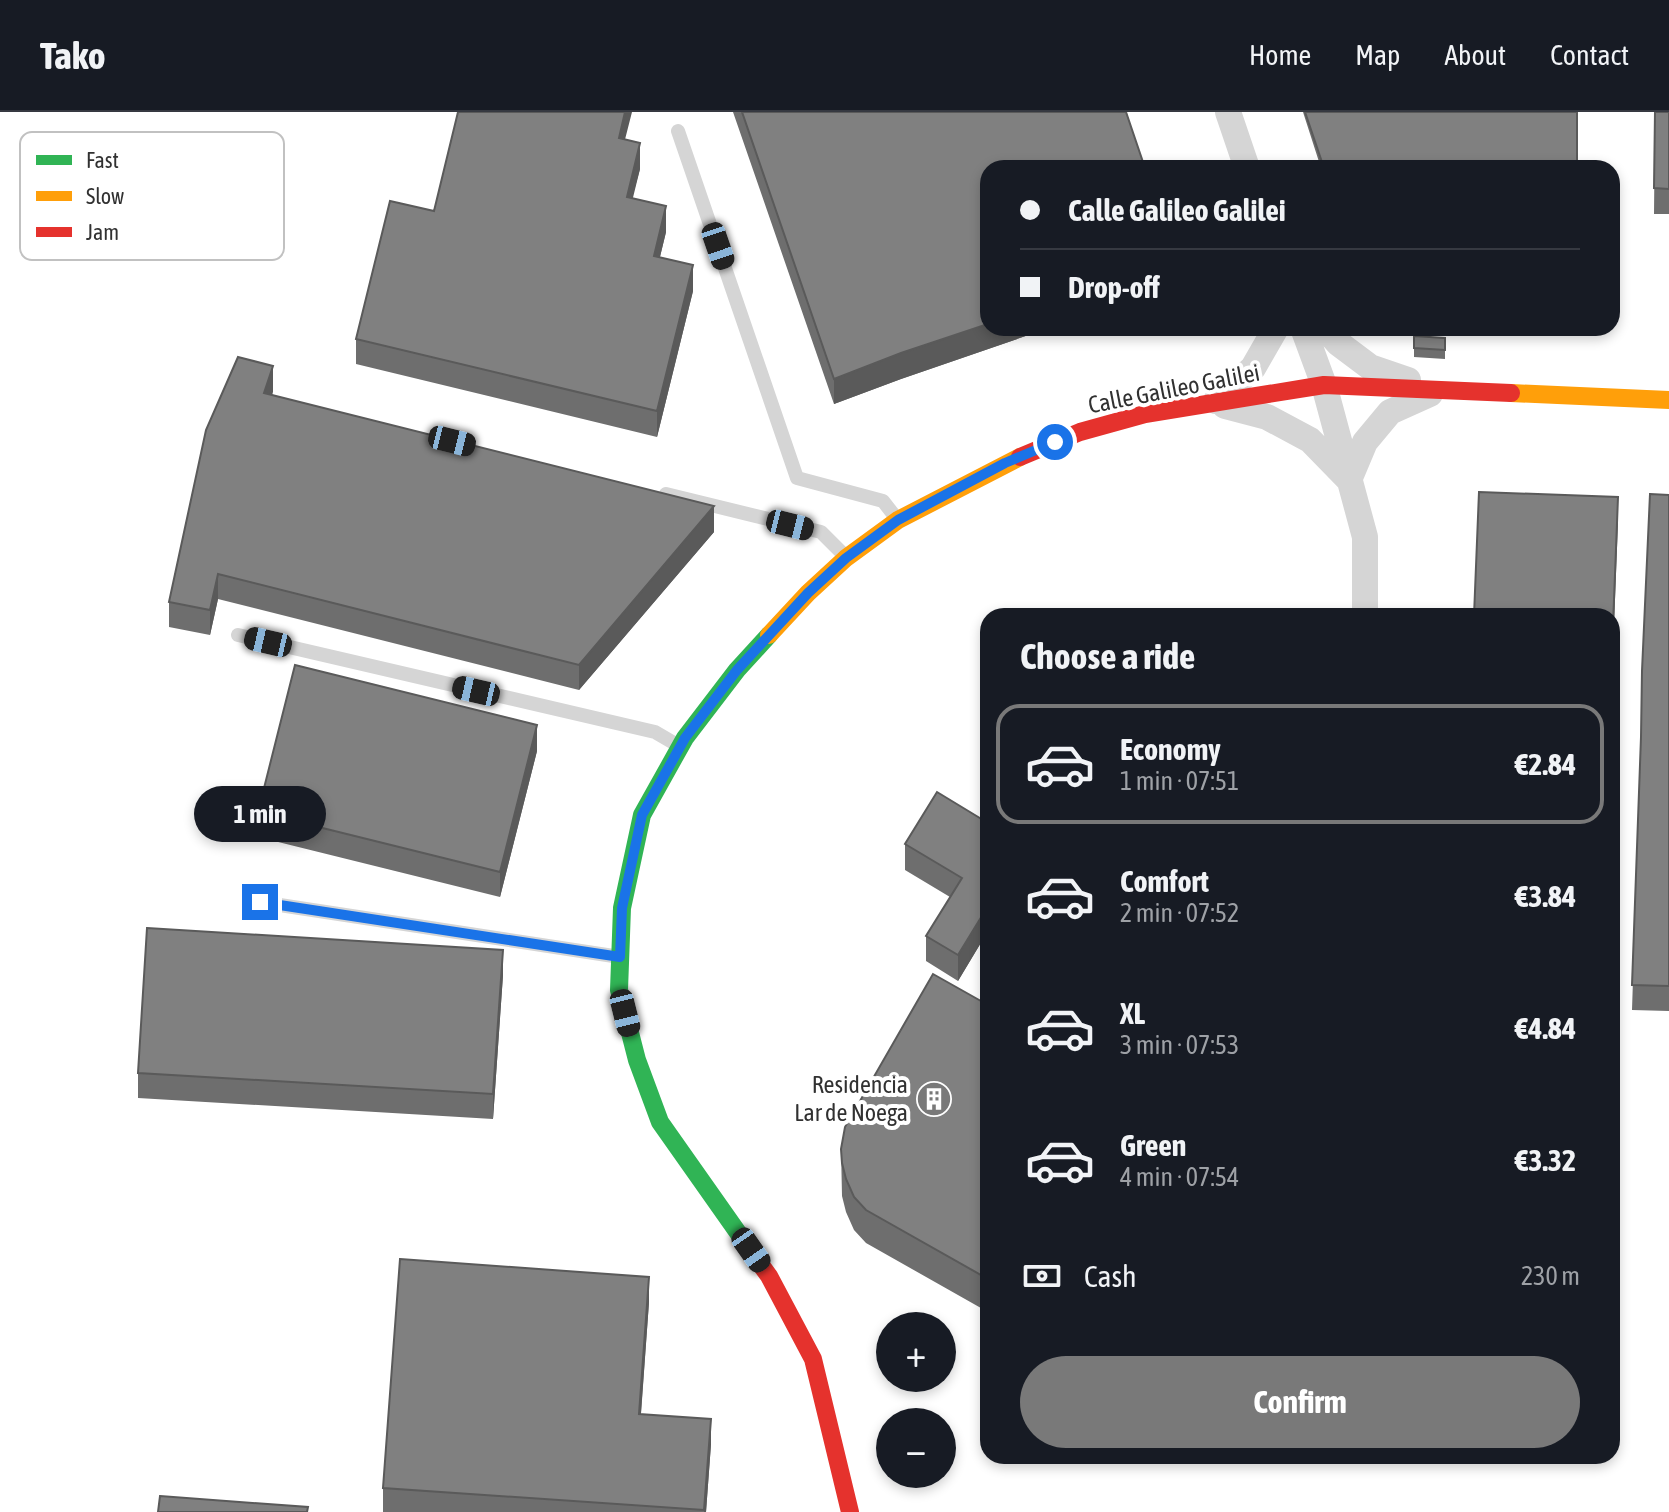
<!DOCTYPE html>
<html lang="en">
<head>
<meta charset="utf-8">
<style>
	body { margin:0; font-family:"Asap Condensed",sans-serif; background:#20242c; color:#f1f3f6; height:100vh; display:flex; flex-direction:column; font-size:30px; white-space:nowrap }
	* { box-sizing:border-box; margin:0 }
	p { font-size:26px; color:#9ea1a6 }
	.icon { flex:none; width:44px; height:44px; fill:none; stroke:currentColor; stroke-width:2; stroke-linecap:round; stroke-linejoin:round }
	.map { position:relative; flex:1; overflow:hidden }
	.sheet { position:absolute; left:980px; top:496px; width:640px; height:856px; display:flex; flex-direction:column; background:#171b24; border-radius:24px; box-shadow:0 4px 12px #0003 }
	.sheet>* { flex:none }
	.top-card { position:absolute; left:980px; top:48px; width:640px; height:176px; border-radius:24px; box-shadow:0 4px 12px #0003; display:grid; align-content:center; height:176px; padding:0 40px; background:#171b24 }
	.controls { position:absolute; left:876px; top:1200px; display:grid; gap:16px }
	.controls a { display:grid; place-items:center; width:80px; height:80px; border-radius:50%; background:#171b24; box-shadow:0 4px 12px #0003; font-size:40px }
	.end { position:absolute; width:36px; height:36px; margin:-18px; border:10px solid #1a73e8; background:#fff; box-shadow:0 0 0 4px #fff }
	.from { border-radius:50% }
	.bubble { position:absolute; height:56px; border-radius:28px; background:#171b24; box-shadow:0 4px 12px #0003; font-size:26px; font-weight:700; line-height:56px; text-align:center }
	.car { position:absolute; width:24px; height:48px; margin:-24px -12px; border-radius:10px; box-shadow:0 0 6px 2px #0007; background:linear-gradient(#222 24%,#8ab4d8 0 40%,#222 0 76%,#8ab4d8 0 86%,#222 0) }
	.top-card b { display:flex; align-items:center; gap:28px; height:76px; font-size:30px }
	.top-card b+b { border-top:2px solid #363941 }
	.top-card i { width:20px; height:20px; background:#f1f3f6 }
	ul { padding:0; list-style:none }
	li { display:flex; align-items:center; gap:24px; height:120px; margin:0 16px 12px; padding:0 24px; border:4px solid transparent; border-radius:24px }
	li div { flex:1 }
	li b { display:block; font-size:30px }
	li em { font-style:normal; font-weight:700 }
	li.active { border-color:#797979 }
	li>.icon { width:72px; height:72px; stroke-width:1.5 }
	h2 { padding:0 40px; font-size:36px; line-height:96px }
	.pay { display:flex; align-items:center; gap:20px; height:88px; padding:0 40px; font-size:30px }
	.pay p { margin-inline-start:auto }
	.cta { display:flex; gap:16px; margin-top:auto; padding:16px 40px }
	.cta a { flex:1; height:92px; border-radius:48px; background:#797979; color:#fff; font-size:32px; font-weight:700; line-height:92px; text-align:center }
	header { display:flex; align-items:center; gap:48px; box-sizing:border-box; height:112px; padding:0 40px; background:#171b24; border-bottom:2px solid #363941 }
	header strong { font-size:38px }
	nav { display:flex; gap:44px; margin-inline-start:auto; font-size:28px }
	.map>svg:first-child { display:block }
	.lines { fill:none; stroke-linecap:round; stroke-linejoin:round }
	.lane { stroke:#d5d5d5; stroke-width:14 }
	.street { stroke:#d5d5d5; stroke-width:26 }
	.fast { stroke:#30b455; stroke-width:18 }
	.slow { stroke:#ff9f0a; stroke-width:18 }
	.jam { stroke:#e5322d; stroke-width:18 }
	.wall { fill:#6e6e6e }
	.shaded-wall { fill:#5a5a5a }
	.building { fill:#808080; stroke:#5a5a5a; stroke-width:2 }
	.route { stroke:#1a73e8; stroke-width:10 }
	.labels { text-anchor:middle; stroke-width:8; stroke-linejoin:round; paint-order:stroke }
	.street-label { font-size:24px; fill:#313131; stroke:#fff }
	.poi-label { font-size:24px; fill:#313131; stroke:#fff; text-anchor:end }
	.key { fill:#fff; stroke:#c1c1c1; stroke-width:2 }
	.key-label { font-size:22px; fill:#313131 }
</style>
</head>
<body>
<header>
<strong>Tako</strong>
<nav><a>Home</a><a>Map</a><a>About</a><a>Contact</a></nav>
</header>
<div class="map">
<svg width="1669" height="1400" viewBox="0 0 1669 1400">
	<rect width="100%" height="100%" fill="#fff"/>
	<g class="lines">
		<!-- lane -->
		<path class="lane" d="M678 19 797 366 883 389 897 407
			M666 382 821 420 846 445
			M238 523 655 620 679 634
			M260 790 620 845"/>
		<!-- street -->
		<path class="street" d="M1228 0 1247 56
			M1303 216 1324 273 1365 425V504
			M1325 216 1338 231 1370 255 1408 268
			M1216 289 1253 256 1276 216
			M1225 294 1267 305 1310 328 1349 368
			M1349 368 1365 330 1390 300 1430 282"/>
		<!-- fast -->
		<path class="fast" d="M758 1149 660 1010 637 948 619 878 622 796 642 703 685 626 737 558 769 523"/>
		<!-- slow -->
		<path class="slow" d="M1511 281 1669 288
			M769 523 808 481 846 446 898 408 1020 345"/>
		<!-- jam -->
		<path class="jam" d="M1020 345 1080 320 1145 302 1324 273 1511 281
			M758 1149 769 1164 813 1247 850 1400"/>
	</g>
	<!-- wall -->
	<path class="wall" d="M733 0H1126L988 216H1049L901 267 834 292Z
		M1303 0H1577V56H1321Z
		M1655 0H1669V102H1654Z
		M625 27 640 57 632 86 666 120 660 145 693 179 657 325 356 252V227L434 99Z
		M1414 224 1445 226V247L1414 245Z
		M273 280 272 283 714 420 579 578 218 487 210 523 169 515V490Z
		M1669 383V899L1632 898 1641 625Z
		M537 639 500 785 258 725V700Z
		M988 711V819L958 869 926 849V824L950 785 905 758V732Z
		M503 863 493 1007 138 986V961Z
		M988 893V1200L866 1131 854 1118 846 1100 842 1084 841 1037Z
		M649 1190 641 1302 711 1332 706 1400H383V1376Z"/>
	<!-- shaded-wall -->
	<path class="shaded-wall" d="M625 0H632L619 51V26Z
		M640 31V57L627 110V85Z
		M666 94V120L654 169V144Z
		M693 153V179L657 325V299Z
		M988 212V216H1049L901 267 834 292V267L901 241Z
		M273 254V280L264 306V281Z
		M1618 385V410L1612 564V539Z
		M714 394V420L579 578V553Z
		M218 462V487L210 523V498Z
		M537 613V639L500 785V760Z
		M988 794V819L958 869V843Z
		M503 838V863L493 1007V982Z
		M649 1165V1190L639 1327V1302Z
		M711 1307V1332L706 1400H704Z"/>
	<!-- building -->
	<path class="building" d="M458 0H625L619 26 640 31 627 85 666 94 654 144 693 153 657 299 356 227 390 89 434 99Z
		M742 0H1126L1145 56H988V212L901 241 834 267Z
		M1305 0H1577V56H1324Z
		M1655 0H1669V77L1654 76Z
		M1414 224 1445 226V238L1414 236Z
		M238 245 273 254 264 281 714 394 579 553 218 462 210 498 169 490 206 318Z
		M1479 380 1618 385 1612 539V504H1474Z
		M1650 382 1669 383V874L1632 873 1641 625 1642 559Z
		M295 553 537 613 500 760 258 700Z
		M937 680 988 711V794L958 843 926 824 962 766 905 732Z
		M147 816 503 838 493 982 138 961Z
		M933 862 988 893V1167L866 1098 854 1085 846 1067 842 1051 841 1037 845 1015Z
		M400 1147 649 1165 639 1302 711 1307 704 1398 383 1376Z
		M160 1384 308 1395 307 1400H158Z"/>
	<g class="lines">
		<!-- route -->
		<path class="route" d="M260 790 620 845 622 796 642 703 685 626 737 558 808 481 846 446 898 408 1005 351 1055 330"/>
	</g>
	<!-- icons -->
	<defs>
		<g id="building-disc" transform="scale(1.8)"><circle r="9.5" fill="#797979" stroke="#fff"/><path d="M-4-6H4V6H1V3H-1V6H-4ZM-2.5-4.3h1.7v1.8h-1.7ZM.8-4.3h1.7v1.8H.8ZM-2.5-1h1.7V.8h-1.7ZM.8-1h1.7V.8H.8Z" fill="#fff"/></g>
	</defs>
	<g fill-rule="evenodd">
		<use href="#building-disc" x="934" y="987"/>
	</g>
	<g class="labels">
		<!-- street labels -->
		<g class="street-label">
			<text transform="translate(1174 277) rotate(-11)" y="8">Calle Galileo Galilei</text>
		</g>
		<!-- poi labels -->
		<g class="poi-label">
			<text x="908" y="981">Residencia<tspan x="908" dy="28">Lar de Noega</tspan></text>
		</g>
	</g>
	<!-- legend -->
	<rect x="20" y="20" width="264" height="128" rx="12" class="key"/>
	<rect x="36" y="43" width="36" height="10" fill="#30b455"/>
	<rect x="36" y="79" width="36" height="10" fill="#ff9f0a"/>
	<rect x="36" y="115" width="36" height="10" fill="#e5322d"/>
	<g class="key-label">
		<text x="86" y="56">Fast</text>
		<text x="86" y="92">Slow</text>
		<text x="86" y="128">Jam</text>
	</g>
</svg>
<div class="controls">
<a>+</a>
<a>−</a>
</div>
<i class="end from" style="left:1055px;top:330px"></i>
<i class="end" style="left:260px;top:790px"></i>
<div class="bubble" style="left:194px;top:674px;width:132px">1 min</div>
<i class="car" style="left:718px;top:134px;rotate:161deg"></i>
<i class="car" style="left:452px;top:329px;rotate:104deg"></i>
<i class="car" style="left:790px;top:413px;rotate:104deg"></i>
<i class="car" style="left:268px;top:530px;rotate:283deg"></i>
<i class="car" style="left:476px;top:579px;rotate:283deg"></i>
<i class="car" style="left:625px;top:901px;rotate:166deg"></i>
<i class="car" style="left:751px;top:1138px;rotate:145deg"></i>
<div class="top-card">
<b><i class="from"></i>Calle Galileo Galilei</b>
<b><i></i>Drop-off</b>
</div>
<section class="sheet">
<h2>Choose a ride</h2>
<ul>
<li class="active"><svg class="icon" aria-label="car" viewBox="0 0 24 24"><path d="M5 17H2v-5l4-1 3-4h7l3 4 3 1v5h-3M9 17h6M6 11h13"/><circle cx="7" cy="17" r="2"/><circle cx="17" cy="17" r="2"/></svg><div><b>Economy</b><p>1 min · 07:51</p></div><em>€2.84</em></li>
<li><svg class="icon" aria-label="car" viewBox="0 0 24 24"><path d="M5 17H2v-5l4-1 3-4h7l3 4 3 1v5h-3M9 17h6M6 11h13"/><circle cx="7" cy="17" r="2"/><circle cx="17" cy="17" r="2"/></svg><div><b>Comfort</b><p>2 min · 07:52</p></div><em>€3.84</em></li>
<li><svg class="icon" aria-label="car" viewBox="0 0 24 24"><path d="M5 17H2v-5l4-1 3-4h7l3 4 3 1v5h-3M9 17h6M6 11h13"/><circle cx="7" cy="17" r="2"/><circle cx="17" cy="17" r="2"/></svg><div><b>XL</b><p>3 min · 07:53</p></div><em>€4.84</em></li>
<li><svg class="icon" aria-label="car" viewBox="0 0 24 24"><path d="M5 17H2v-5l4-1 3-4h7l3 4 3 1v5h-3M9 17h6M6 11h13"/><circle cx="7" cy="17" r="2"/><circle cx="17" cy="17" r="2"/></svg><div><b>Green</b><p>4 min · 07:54</p></div><em>€3.32</em></li>
</ul>
<div class="pay"><svg class="icon" aria-label="cash" viewBox="0 0 24 24"><path d="M3 7h18v10H3z"/><circle cx="12" cy="12" r="2"/></svg>Cash<p>230 m</p></div>
<div class="cta"><a>Confirm</a></div>
</section>
</div>
</body>
</html>
